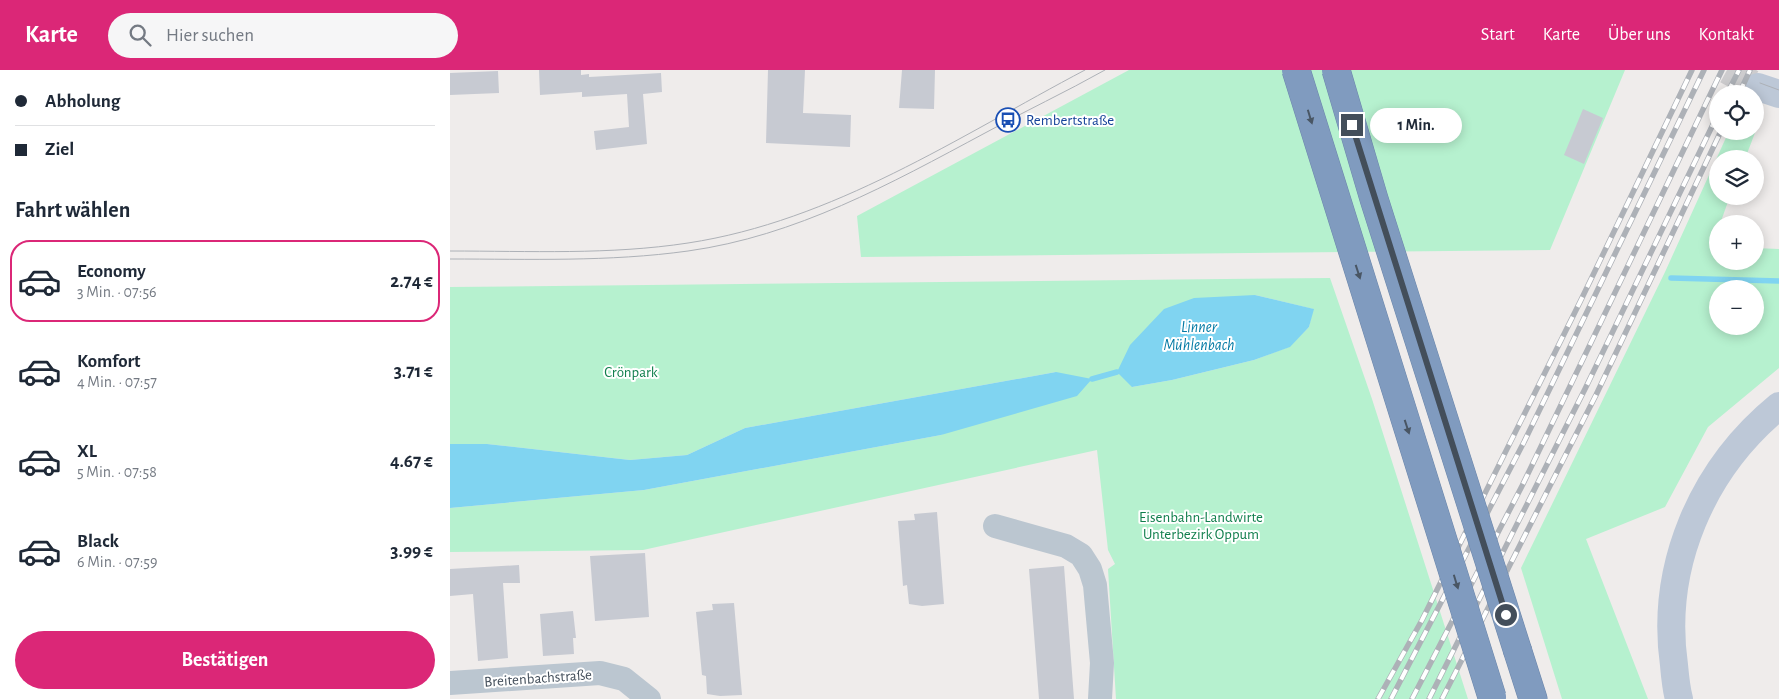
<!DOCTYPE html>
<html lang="de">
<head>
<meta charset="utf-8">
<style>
	body { margin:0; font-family:"Alegreya Sans",sans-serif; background:#f6f6f7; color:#1f2937; height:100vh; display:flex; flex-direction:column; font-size:19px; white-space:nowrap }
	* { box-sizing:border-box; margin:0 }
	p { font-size:16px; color:#747a83 }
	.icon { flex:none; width:28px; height:28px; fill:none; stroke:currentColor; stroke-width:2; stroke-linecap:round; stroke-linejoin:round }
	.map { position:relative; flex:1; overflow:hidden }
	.side { display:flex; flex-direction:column; background:#fff; width:450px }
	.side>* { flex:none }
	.hud { display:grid; align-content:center; height:110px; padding:0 15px; background:#fff }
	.tools { position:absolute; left:1259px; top:15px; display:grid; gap:10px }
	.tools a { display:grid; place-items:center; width:55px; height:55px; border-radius:50%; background:#fff; box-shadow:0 2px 12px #0003; font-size:25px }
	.end { position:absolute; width:22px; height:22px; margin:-11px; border:6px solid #434e5a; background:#fff; box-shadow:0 0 0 2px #fff }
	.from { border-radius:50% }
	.bubble { position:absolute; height:35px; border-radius:18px; background:#fff; box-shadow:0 2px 12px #0003; font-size:16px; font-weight:700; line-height:35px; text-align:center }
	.hud b { display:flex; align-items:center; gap:18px; height:48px; font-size:19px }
	.hud b+b { border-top:1px solid #e0e1e3 }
	.hud i { width:12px; height:12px; background:#1f2937 }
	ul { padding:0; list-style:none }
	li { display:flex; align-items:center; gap:15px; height:82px; margin:0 10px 8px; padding:0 5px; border:2px solid transparent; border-radius:20px }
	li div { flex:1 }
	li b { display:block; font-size:19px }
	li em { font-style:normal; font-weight:700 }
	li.selected { border-color:#db2777 }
	li>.icon { width:45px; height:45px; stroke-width:1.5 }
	h2 { padding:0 15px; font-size:22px; line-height:60px }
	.action { display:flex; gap:10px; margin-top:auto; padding:10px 15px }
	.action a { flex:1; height:58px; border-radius:30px; background:#db2777; color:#fff; font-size:20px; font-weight:700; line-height:58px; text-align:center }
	header { display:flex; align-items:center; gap:30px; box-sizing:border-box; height:70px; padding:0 25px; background:#db2777; color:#fff }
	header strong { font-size:24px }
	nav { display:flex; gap:28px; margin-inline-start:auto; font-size:18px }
	.search { width:350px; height:45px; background:#f6f6f7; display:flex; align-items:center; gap:12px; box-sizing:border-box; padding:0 18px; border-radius:28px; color:#747a83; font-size:19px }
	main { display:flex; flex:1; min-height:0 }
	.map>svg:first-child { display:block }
	.green { fill:#b6f1cf; fill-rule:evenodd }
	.water { fill:#80d4f1 }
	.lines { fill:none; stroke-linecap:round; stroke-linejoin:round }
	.stream { stroke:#80d4f1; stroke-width:5.5 }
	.building { fill:#c7cad2 }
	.secondary-tunnel { stroke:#cdccce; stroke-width:28; stroke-dasharray:28 14; stroke-linecap:butt }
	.motorway-casing { stroke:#6b86aa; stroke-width:29 }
	.minor { stroke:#bbc6d0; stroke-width:24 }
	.secondary { stroke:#bdc8d7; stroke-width:28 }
	.motorway { stroke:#809bbf; stroke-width:28 }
	.tram { stroke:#adb1b7; stroke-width:1 }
	.rail-casing { stroke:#adb1b7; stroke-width:5.5 }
	.rail { stroke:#fff; stroke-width:4; stroke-dasharray:11; stroke-linecap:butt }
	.motorway-bridge-casing { stroke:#6b86aa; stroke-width:29; stroke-linecap:butt }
	.motorway-bridge { stroke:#809bbf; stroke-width:28 }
	.oneway { fill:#495664 }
	.route { stroke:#434e5a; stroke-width:6 }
	.labels { text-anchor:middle; stroke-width:4; stroke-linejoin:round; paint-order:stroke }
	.transit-label { font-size:15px; fill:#164399; stroke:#fff; text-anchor:start }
	.park-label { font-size:15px; fill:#117f4d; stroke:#fff }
	.street-label { font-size:15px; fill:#434e5a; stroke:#fff }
	.water-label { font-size:16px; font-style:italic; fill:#057ba5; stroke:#fff }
</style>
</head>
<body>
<header>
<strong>Karte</strong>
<div class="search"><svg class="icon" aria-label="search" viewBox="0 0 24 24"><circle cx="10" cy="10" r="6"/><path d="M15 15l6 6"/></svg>Hier suchen</div>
<nav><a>Start</a><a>Karte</a><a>Über uns</a><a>Kontakt</a></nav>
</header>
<main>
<section class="side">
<div class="hud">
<b><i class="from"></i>Abholung</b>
<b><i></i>Ziel</b>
</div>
<h2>Fahrt wählen</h2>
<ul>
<li class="selected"><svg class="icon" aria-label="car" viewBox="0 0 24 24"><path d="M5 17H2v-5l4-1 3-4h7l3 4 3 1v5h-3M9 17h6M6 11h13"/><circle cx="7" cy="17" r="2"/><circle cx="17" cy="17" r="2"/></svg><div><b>Economy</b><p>3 Min. · 07:56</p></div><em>2.74 €</em></li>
<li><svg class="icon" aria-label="car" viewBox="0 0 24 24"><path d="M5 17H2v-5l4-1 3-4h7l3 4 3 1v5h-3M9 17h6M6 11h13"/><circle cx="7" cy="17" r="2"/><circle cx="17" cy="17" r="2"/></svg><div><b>Komfort</b><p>4 Min. · 07:57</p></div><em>3.71 €</em></li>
<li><svg class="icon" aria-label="car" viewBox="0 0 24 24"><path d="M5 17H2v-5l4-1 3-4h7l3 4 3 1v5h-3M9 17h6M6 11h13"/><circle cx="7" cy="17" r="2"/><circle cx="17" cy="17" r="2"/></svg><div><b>XL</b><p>5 Min. · 07:58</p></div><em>4.67 €</em></li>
<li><svg class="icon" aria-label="car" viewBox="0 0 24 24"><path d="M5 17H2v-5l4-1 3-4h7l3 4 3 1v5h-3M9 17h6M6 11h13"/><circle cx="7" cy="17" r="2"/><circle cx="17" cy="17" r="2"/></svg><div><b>Black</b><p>6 Min. · 07:59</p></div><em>3.99 €</em></li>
</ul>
<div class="action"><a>Bestätigen</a></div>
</section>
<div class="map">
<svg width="1329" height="629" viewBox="0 0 1329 629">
	<rect width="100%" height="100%" fill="#efeceb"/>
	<!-- green -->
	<path class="green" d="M679 0H1175L1100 180 411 187 407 146Z
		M1305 44 1311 47 1295 89H1268V126H1280L1270 154H1268L1267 160 1261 177H1267L1268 191H1305V178L1329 179V298L1258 357 1215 437 1136 469 1198 629H1112L1071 498 1215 202 1279 61H1305ZM1268 219H1305V256H1268Z
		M880 208 922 329 1018 629H666L658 499 665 494 658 480 647 380 193 480 0 482V438L194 420 491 365 606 302 295 358 237 385 180 390 37 374H0V217ZM805 225 863 239 859 257 839 277 804 290 722 310 682 317Z"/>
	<!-- water -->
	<path class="water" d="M805 225 864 239 859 257 840 277 804 290 722 310 682 317 667 302 680 275 714 239 744 228Z
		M606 302 642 309 627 326 491 365 194 420 0 438V374H37L180 390 237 385 295 358Z"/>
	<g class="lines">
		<!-- stream -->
		<path class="stream" d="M1221 208 1329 211
			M642 309 667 302"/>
	</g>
	<!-- building -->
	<path class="building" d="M89 0H131V5L139 4V7L211 3 212 22 193 24 197 74 146 80 144 61 179 57 177 24 132 27V22L90 25Z
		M318 0H355L353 43 401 45 400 77 316 73Z
		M452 0H485L484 39 449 38Z
		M48 1 49 23 0 25V3Z
		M1133 39 1153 48 1134 94 1114 85Z
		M487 442 494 534 472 536 459 534 457 515 453 516 448 451 465 450 464 444Z
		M195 483 199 547 145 551 140 486Z
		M69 495 70 513H53L58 588 28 591 23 524 0 526V499Z
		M614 496 624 629H589L579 499Z
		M284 533 292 625 270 626 257 624 256 606 252 605 246 542 263 540 262 534Z
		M123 541 126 568H123L124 584 93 586 90 544Z"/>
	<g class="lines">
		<!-- secondary-tunnel -->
		<path class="secondary-tunnel" d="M1277 0 1308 17"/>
		<!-- motorway casing -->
		<g class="motorway-casing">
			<path id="motorway" d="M1068 582 1083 629"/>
		</g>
		<!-- minor -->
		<path class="minor" d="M545 456 616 476 631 485 640 499 645 515 652 593 650 629
			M0 613 150 603 174 609 199 629"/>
		<!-- secondary -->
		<path class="secondary" d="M1308 17 1329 24
			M1229 629C1226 618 1225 606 1224 595 1210 496 1252 399 1329 336"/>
		<!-- motorway -->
		<use href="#motorway" class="motorway"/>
		<!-- tram -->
		<path class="tram" d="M1310 13 1329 20
			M0 181C79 181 160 185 238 173 383 151 508 67 635 0
			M0 189C79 189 159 192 238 181 346 166 440 114 535 63 575 41 616 22 655 0"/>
		<!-- rail casing -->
		<g class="rail-casing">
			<path id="rail" d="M1277 24 1289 0
				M1289 24 1300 0
				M928 629 972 550 1130 232 1242 0
				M941 629 1074 372 1254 0
				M962 629 1072 416 1272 0
				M979 629 1135 319 1268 44
				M992 629 1146 325 1271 61"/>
		</g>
		<!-- rail -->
		<use href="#rail" class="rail"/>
		<!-- motorway-bridge casing -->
		<g class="motorway-bridge-casing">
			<path id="motorway-bridge" d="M846 0 1042 627
				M886 0 924 129 1068 582"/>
		</g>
		<!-- motorway-bridge -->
		<use href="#motorway-bridge" class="motorway-bridge"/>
	</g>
	<!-- one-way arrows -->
	<defs><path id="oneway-solid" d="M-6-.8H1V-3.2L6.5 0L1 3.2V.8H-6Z" transform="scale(1.25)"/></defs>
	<g class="oneway">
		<use href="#oneway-solid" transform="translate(860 47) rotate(73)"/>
		<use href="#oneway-solid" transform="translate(908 202) rotate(72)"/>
		<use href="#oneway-solid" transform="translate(957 357) rotate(72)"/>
		<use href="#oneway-solid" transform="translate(1006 512) rotate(73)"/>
	</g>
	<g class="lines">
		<!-- route -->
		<path class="route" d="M902 55 1056 545"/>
	</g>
	<!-- icons -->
	<defs>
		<g id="bus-ring" transform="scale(1.25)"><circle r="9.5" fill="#fff" stroke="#1a4fb4" stroke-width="1.5"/><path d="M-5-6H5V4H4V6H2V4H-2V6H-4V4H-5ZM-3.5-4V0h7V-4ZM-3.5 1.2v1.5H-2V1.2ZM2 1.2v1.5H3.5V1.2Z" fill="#1a4fb4"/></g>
	</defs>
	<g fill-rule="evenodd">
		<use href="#bus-ring" x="558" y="50"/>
	</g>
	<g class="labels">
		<!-- transit labels -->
		<g class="transit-label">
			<text x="576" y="55">Rembertstraße</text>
		</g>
		<!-- park labels -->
		<g class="park-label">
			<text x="181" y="307">Crönpark</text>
			<text x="751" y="452">Eisenbahn-Landwirte<tspan x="751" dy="17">Unterbezirk Oppum</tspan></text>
		</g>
		<!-- street labels -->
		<g class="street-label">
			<text transform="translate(88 608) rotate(-4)" y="5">Breitenbachstraße</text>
		</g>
		<!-- water labels -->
		<g class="water-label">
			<text x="749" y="262">Linner<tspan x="749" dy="18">Mühlenbach</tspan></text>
		</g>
	</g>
</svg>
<div class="tools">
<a><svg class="icon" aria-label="locate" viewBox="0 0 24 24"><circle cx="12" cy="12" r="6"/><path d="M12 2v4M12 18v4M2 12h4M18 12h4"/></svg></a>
<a><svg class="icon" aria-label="layers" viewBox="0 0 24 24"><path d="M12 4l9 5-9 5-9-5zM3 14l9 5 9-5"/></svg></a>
<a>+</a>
<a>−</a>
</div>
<i class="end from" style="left:1056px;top:545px"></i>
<i class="end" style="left:902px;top:55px"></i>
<div class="bubble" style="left:920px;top:38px;width:92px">1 Min.</div>
</div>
</main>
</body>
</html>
